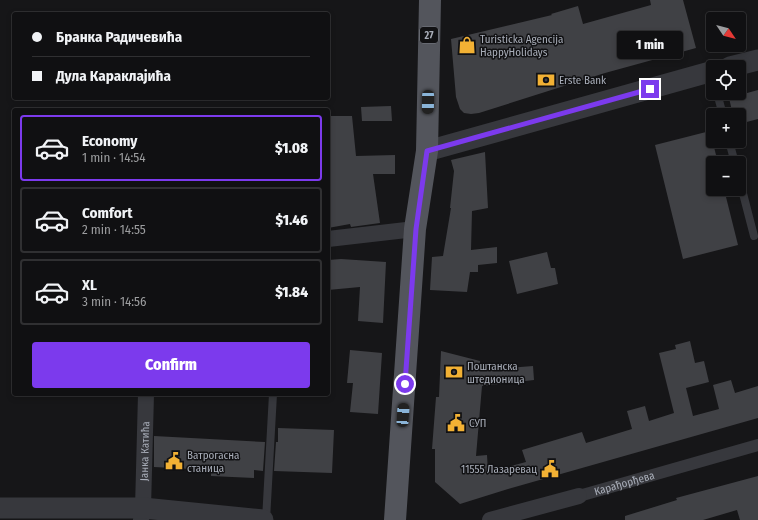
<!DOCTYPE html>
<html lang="en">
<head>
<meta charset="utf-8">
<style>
	body { margin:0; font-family:"Fira Sans Condensed",sans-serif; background:#1e1e20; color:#f1f3f6; height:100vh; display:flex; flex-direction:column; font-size:15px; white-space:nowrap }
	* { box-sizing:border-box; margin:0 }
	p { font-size:13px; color:#9c9d9f }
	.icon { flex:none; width:22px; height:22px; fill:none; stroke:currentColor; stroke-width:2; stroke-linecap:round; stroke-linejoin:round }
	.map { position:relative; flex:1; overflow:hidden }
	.sheet { position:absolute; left:12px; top:108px; width:318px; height:288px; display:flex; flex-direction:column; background:#101012; border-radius:4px; box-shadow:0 2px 6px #0003,0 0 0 1px #303032 }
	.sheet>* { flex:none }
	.guide { position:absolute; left:12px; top:12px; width:318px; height:88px; border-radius:4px; box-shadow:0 2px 6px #0003,0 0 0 1px #303032; display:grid; align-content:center; height:88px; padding:0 20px; background:#101012 }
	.needle { width:26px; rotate:125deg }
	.buttons { position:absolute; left:706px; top:12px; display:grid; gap:8px }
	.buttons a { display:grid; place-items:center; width:40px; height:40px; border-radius:4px; background:#101012; box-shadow:0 2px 6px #0003,0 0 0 1px #303032; font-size:20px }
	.end { position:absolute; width:18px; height:18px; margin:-9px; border:5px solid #7c3aed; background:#fff; box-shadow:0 0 0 2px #fff }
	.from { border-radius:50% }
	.bubble { position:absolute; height:28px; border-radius:4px; background:#101012; box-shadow:0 2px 6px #0003,0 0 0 1px #303032; font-size:13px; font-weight:800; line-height:28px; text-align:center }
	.car { position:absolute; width:12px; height:24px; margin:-12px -6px; border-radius:5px; box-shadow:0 0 3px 1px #0007; background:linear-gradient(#222 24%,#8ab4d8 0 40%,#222 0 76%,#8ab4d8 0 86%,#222 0) }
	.guide b { display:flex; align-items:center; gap:14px; height:38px; font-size:15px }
	.guide b+b { border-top:1px solid #303032 }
	.guide i { width:10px; height:10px; background:#f1f3f6 }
	ul { padding:7px 0 0; list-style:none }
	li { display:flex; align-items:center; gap:12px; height:66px; margin:0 8px 6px; padding:0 12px; border:2px solid #303032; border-radius:4px }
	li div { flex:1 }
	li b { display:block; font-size:15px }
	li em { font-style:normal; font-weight:800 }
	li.selected { border-color:#7c3aed }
	li>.icon { width:36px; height:36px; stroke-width:1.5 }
	.action { display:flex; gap:8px; margin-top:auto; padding:8px 20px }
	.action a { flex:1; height:46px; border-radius:4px; background:#7c3aed; color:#fff; font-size:16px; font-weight:800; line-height:46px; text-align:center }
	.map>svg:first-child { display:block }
	.building { fill:#404145 }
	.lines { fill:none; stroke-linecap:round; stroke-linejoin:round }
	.service { stroke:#37383d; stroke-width:8 }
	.pedestrian { stroke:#37383d; stroke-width:12 }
	.minor { stroke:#37383d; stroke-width:16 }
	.tertiary { stroke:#37383d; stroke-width:21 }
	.primary { stroke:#53555c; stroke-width:22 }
	.route { stroke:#7c3aed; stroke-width:5 }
	.labels { text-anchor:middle; stroke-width:3; stroke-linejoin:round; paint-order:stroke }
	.shield { fill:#111113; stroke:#7b7e86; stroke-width:1 }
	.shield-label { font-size:10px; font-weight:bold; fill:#a8adb8 }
	.poi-label { font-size:11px; fill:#a8adb8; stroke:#111113; text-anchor:start }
	.street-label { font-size:11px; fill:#a8adb8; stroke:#111113 }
</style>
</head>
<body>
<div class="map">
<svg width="758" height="520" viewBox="0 0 758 520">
	<rect width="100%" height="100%" fill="#161618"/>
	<!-- building -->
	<path class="building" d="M650 0H683L696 48 605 73 479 113 471 114 464 113 460 109 456 97 451 39 552 15 551 14 578 6 583 24 651 5Z
		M758 90V119L739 124V115H733L729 98Z
		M391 106 392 121H362L361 107Z
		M328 116H352L356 156 395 155V174H373L380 223 351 227 350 224 328 228Z
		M710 131 718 163H713V189H724L738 245 683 259 655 145Z
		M485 152 488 208 472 211 471 250 497 247V263L478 265V272H470L467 292 430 290 432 257 443 256 451 208H450L454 171 451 160Z
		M547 252 551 268H555L558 284 517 294 509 261Z
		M341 259 386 262 383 323 358 321 360 287 328 290V260Z
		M690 341 695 363 704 361 709 382 686 388 693 416 719 409 713 385 731 380 735 393 758 386V418L508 489 460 504 435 482V449H432L436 397H439L441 351 480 361 481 370 533 366 534 380 482 386 476 456 487 455 488 472 526 462 522 450 582 432 586 443 632 429 627 411 645 406 649 421 674 413 659 353 676 349 675 345Z
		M350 350 382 353 378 414 350 412 353 383H347Z
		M278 428 334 430 332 473 274 471 276 442H278Z
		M154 436 265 442 263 471 254 470V478L211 476V470L154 467Z
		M758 476V520H740L737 510 703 520H625V516L677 500 676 498Z"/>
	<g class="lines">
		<!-- service -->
		<path class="service" d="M717 93 723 115
			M729 141 735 163
			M739 178 754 236
			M266 520 273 394"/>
		<!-- pedestrian -->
		<path class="pedestrian" id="s1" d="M579 496 758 445"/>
		<!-- minor -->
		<g class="minor">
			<path d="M328 239 415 229"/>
			<path id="s2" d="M141 520 143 508 146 394"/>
			<path d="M490 520 579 496"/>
		</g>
		<!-- tertiary -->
		<path class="tertiary" d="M730 67 758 60
			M427 151 713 71
			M0 508H143L263 520"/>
		<!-- primary -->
		<path class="primary" d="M395 520 415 229 427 151 430 0"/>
	</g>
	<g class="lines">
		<!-- route -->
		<path class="route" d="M405 384 416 229 427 151 650 89"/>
	</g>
	<!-- icons -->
	<defs>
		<g id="shop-bare" transform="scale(1.38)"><path d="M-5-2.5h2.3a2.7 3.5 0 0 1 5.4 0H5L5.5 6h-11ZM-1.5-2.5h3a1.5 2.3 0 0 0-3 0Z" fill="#f2b134" stroke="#111113" stroke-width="2.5" paint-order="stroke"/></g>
		<g id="bank-bare" transform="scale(1.38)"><path d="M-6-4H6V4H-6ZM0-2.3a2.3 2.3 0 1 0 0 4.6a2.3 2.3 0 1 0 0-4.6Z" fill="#f2b134" stroke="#111113" stroke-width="2.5" paint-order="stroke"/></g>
		<g id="civic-bare" transform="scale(1.38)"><path d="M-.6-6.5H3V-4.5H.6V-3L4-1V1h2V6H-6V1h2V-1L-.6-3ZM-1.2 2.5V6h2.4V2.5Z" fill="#f2b134" stroke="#111113" stroke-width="2.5" paint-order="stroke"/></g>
	</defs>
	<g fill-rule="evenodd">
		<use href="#shop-bare" x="467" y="45"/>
		<use href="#bank-bare" x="546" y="80"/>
		<use href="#bank-bare" x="454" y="372"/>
		<use href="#civic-bare" x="456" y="423"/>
		<use href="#civic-bare" x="174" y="461"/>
		<use href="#civic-bare" x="550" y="469"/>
	</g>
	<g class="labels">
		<!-- shield labels -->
		<rect class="shield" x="420" y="27" width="18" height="16" rx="3"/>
		<g class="shield-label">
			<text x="429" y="39">27</text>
		</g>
		<!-- poi labels -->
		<g class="poi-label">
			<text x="480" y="43">Turisticka Agencija<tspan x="480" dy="13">HappyHolidays</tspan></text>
			<text x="559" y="84">Erste Bank</text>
			<text x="467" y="370">Поштанска<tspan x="467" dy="13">штедионица</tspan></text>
			<text x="469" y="427">СУП</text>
			<text x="187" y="459">Ватрогасна<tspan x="187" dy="13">станица</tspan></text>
			<text x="537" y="473" text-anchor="end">11555 Лазаревац</text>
		</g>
		<!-- street labels -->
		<g class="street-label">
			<text dy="4" stroke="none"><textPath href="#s2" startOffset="69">Јанка Катића</textPath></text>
			<text dy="4" stroke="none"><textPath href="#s1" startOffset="47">Карађорђева</textPath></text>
		</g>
	</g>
</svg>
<div class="buttons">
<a><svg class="needle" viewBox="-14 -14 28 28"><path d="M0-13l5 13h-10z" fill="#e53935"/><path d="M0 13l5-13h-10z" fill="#9c9d9f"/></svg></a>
<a><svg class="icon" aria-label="locate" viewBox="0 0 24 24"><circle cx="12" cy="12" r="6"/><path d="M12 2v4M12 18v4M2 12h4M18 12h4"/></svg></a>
<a>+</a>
<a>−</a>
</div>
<i class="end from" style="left:405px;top:384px"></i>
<i class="end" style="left:650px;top:89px"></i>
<div class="bubble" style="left:617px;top:31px;width:66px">1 min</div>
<i class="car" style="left:428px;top:102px;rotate:181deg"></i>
<i class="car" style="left:403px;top:415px;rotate:4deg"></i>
<div class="guide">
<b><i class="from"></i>Бранка Радичевића</b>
<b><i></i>Дула Караклајића</b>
</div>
<section class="sheet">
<ul>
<li class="selected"><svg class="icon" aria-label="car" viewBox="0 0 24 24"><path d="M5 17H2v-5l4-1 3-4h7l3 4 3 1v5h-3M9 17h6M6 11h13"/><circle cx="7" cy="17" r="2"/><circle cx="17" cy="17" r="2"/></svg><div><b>Economy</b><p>1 min · 14:54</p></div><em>$1.08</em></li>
<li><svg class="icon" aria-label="car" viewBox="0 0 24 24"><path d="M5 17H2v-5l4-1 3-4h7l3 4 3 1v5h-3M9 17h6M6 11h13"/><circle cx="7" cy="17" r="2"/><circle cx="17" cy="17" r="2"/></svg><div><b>Comfort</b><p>2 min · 14:55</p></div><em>$1.46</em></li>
<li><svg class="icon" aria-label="car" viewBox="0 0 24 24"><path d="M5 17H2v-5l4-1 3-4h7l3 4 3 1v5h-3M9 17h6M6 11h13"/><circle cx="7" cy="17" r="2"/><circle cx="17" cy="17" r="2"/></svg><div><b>XL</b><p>3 min · 14:56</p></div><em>$1.84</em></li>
</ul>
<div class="action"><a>Confirm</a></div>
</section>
</div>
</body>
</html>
